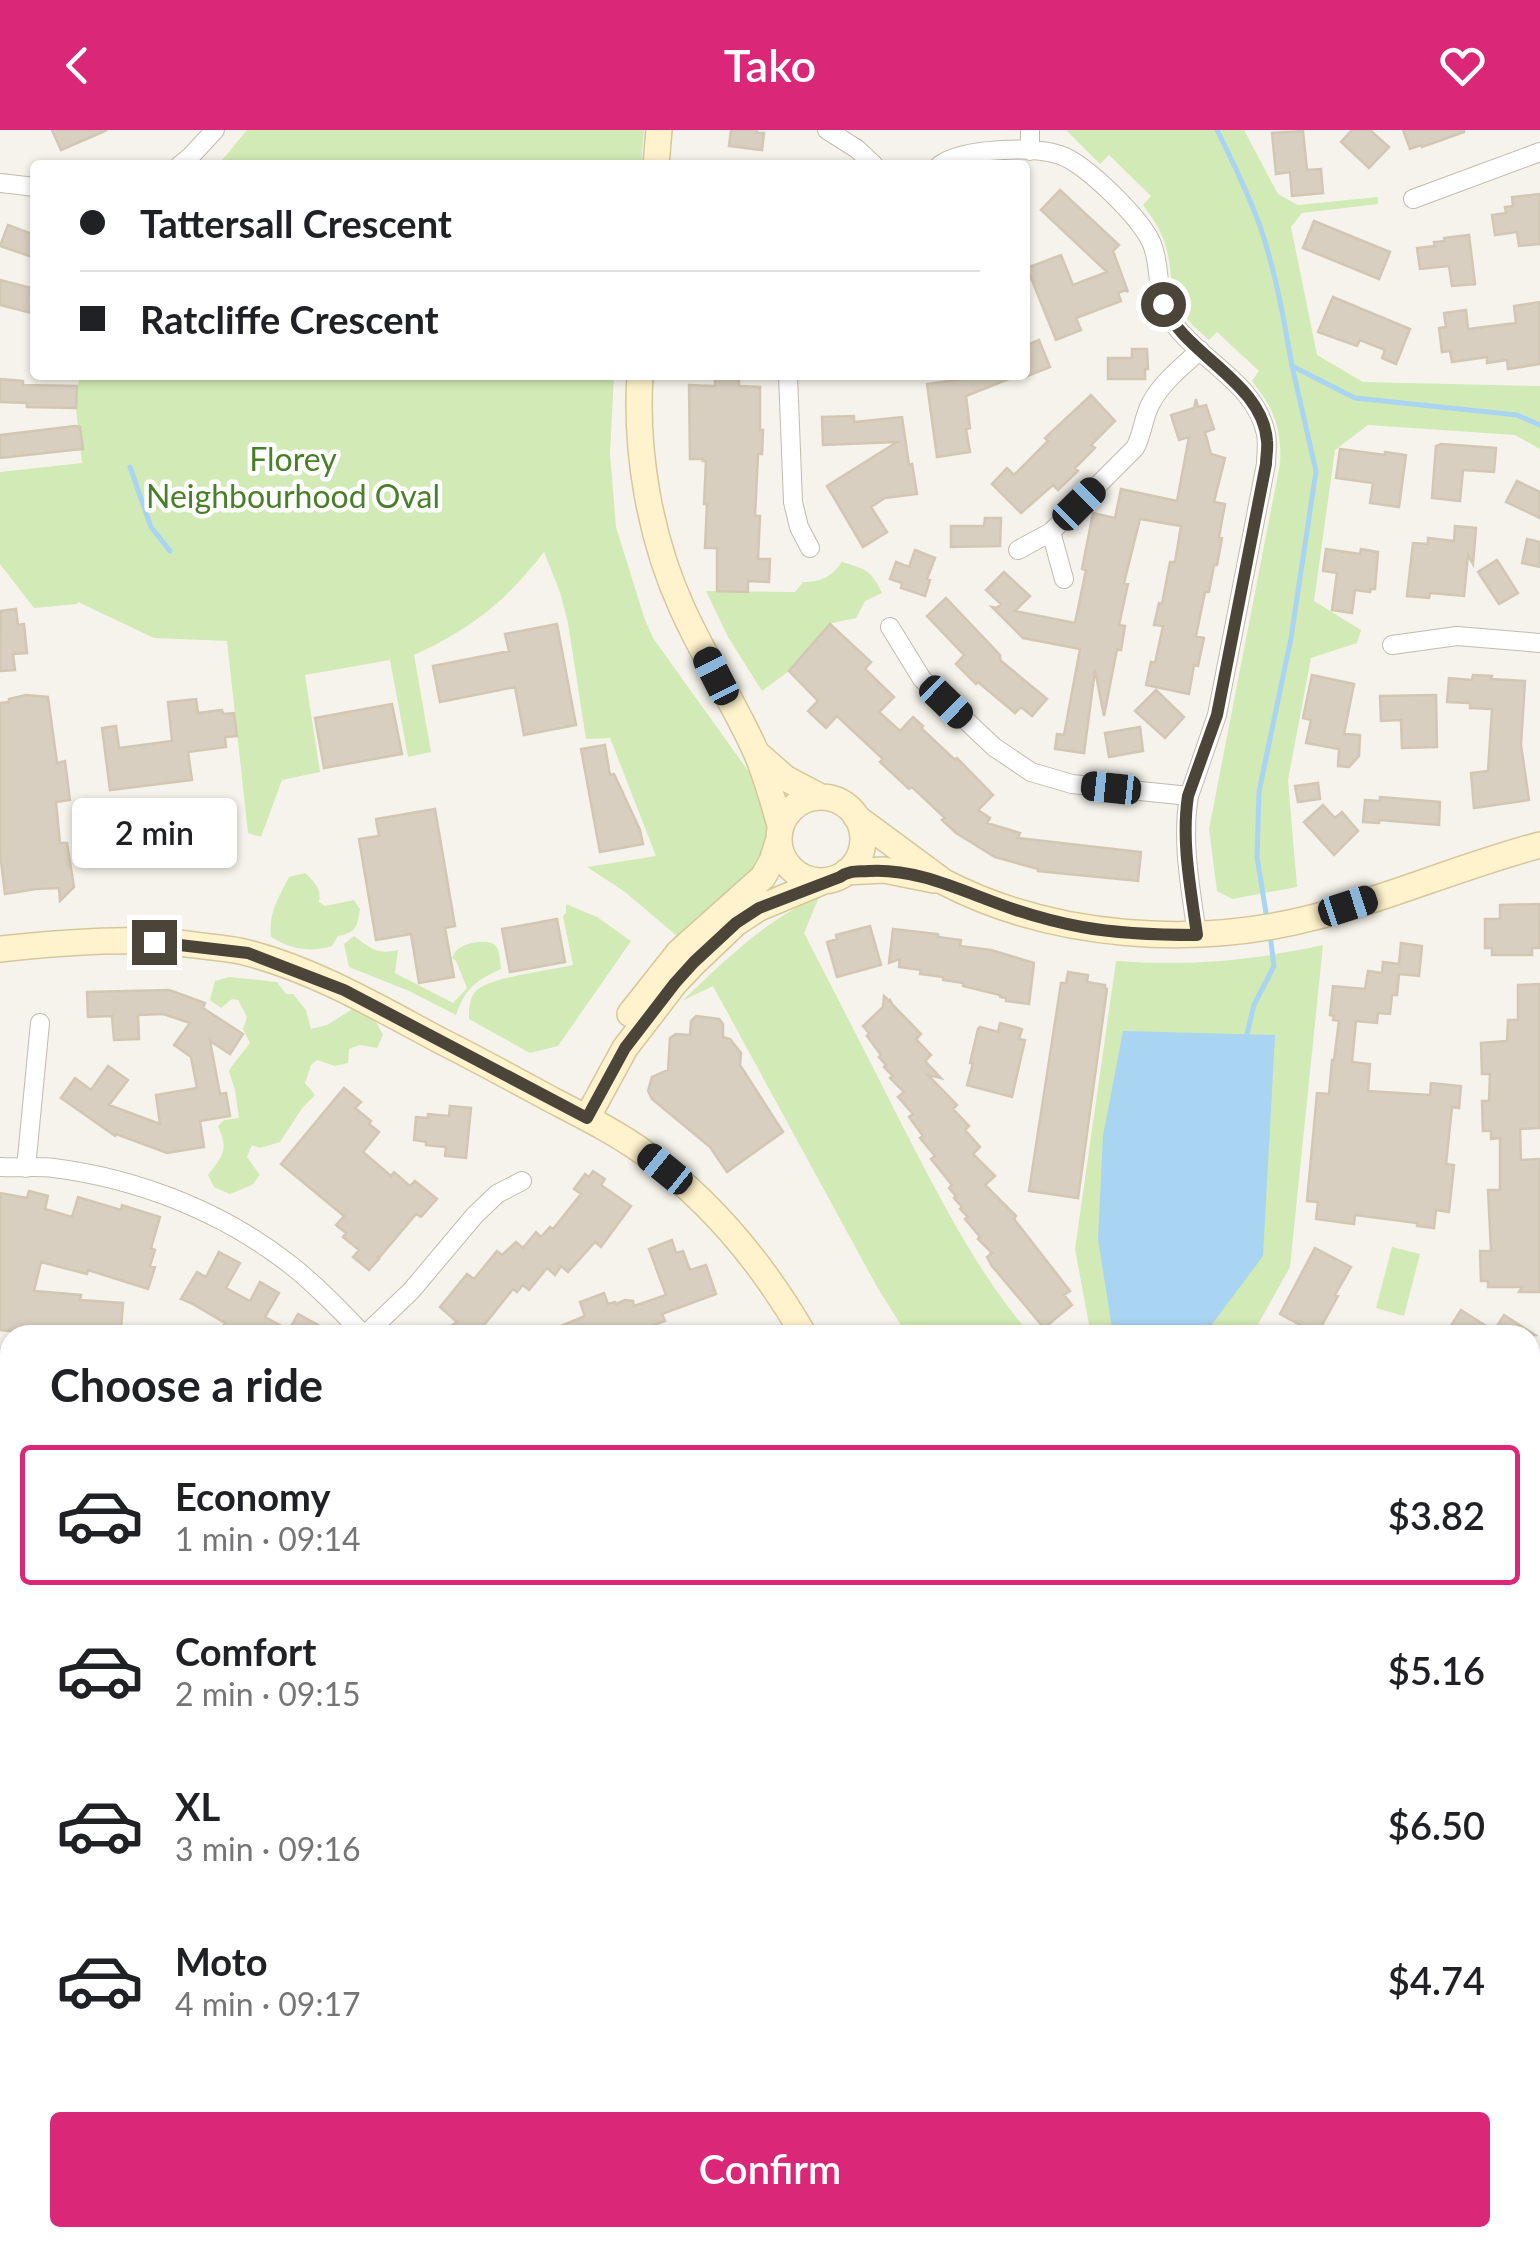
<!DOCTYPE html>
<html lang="en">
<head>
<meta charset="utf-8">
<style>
	body { margin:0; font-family:Lato,sans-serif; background:#f6f6f6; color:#202124; height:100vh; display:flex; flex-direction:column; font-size:38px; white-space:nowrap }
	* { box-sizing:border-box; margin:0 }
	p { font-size:32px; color:#757577 }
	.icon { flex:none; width:55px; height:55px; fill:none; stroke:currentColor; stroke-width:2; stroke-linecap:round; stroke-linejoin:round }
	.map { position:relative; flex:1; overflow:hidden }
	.side { position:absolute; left:0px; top:1195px; width:1540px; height:922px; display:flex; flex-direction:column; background:#fff; border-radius:30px 30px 0 0; box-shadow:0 2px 8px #0004 }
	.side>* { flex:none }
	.top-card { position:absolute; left:30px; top:30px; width:1000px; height:220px; border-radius:10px; box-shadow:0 2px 8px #0004; display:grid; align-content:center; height:220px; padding:0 50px; background:#fff }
	.end { position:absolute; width:45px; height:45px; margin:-22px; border:12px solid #4b4439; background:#fff; box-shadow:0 0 0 5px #fff }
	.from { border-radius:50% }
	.bubble { position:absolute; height:70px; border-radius:10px; background:#fff; box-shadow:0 2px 8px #0004; font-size:32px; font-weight:600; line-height:70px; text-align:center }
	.car { position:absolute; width:30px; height:60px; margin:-30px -15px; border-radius:12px; box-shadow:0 0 8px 2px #0007; background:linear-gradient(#222 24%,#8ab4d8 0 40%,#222 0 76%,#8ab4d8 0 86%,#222 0) }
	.top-card b { display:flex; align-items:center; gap:35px; height:95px; font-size:38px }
	.top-card b+b { border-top:2px solid #e0e0e0 }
	.top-card i { width:25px; height:25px; background:#202124 }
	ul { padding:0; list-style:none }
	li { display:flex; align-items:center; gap:30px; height:140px; margin:0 20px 15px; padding:0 30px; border:5px solid transparent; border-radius:10px }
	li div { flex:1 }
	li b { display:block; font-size:38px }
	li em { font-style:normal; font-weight:600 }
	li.on { border-color:#db2777 }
	li>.icon { width:90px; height:90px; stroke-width:1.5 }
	h2 { padding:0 50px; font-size:45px; line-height:120px }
	.cta { display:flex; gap:20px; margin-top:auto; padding:20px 50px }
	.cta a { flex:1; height:115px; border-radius:10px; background:#db2777; color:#fff; font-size:40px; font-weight:600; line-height:115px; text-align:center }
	header { display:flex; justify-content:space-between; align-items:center; height:130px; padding:0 50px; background:#db2777; color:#fff; font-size:45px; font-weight:600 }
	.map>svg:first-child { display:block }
	.green { fill:#d2eab5 }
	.water { fill:#a9d4f2 }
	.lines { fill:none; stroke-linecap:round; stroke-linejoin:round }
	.stream { stroke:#a9d4f2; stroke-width:5 }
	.building { fill:#d8cfc1; stroke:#d3c7b4; stroke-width:2.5 }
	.street-casing { stroke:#c2bbae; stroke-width:20 }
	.secondary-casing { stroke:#d6c79b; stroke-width:28 }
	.primary-casing { stroke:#e6c16a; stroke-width:30 }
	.street { stroke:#fff; stroke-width:18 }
	.secondary { stroke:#fff3cd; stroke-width:25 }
	.primary { stroke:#ffe39c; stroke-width:28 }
	.route { stroke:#4b4439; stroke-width:12 }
	.labels { text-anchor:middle; stroke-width:9; stroke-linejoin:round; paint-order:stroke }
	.park-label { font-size:32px; fill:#4a7f2a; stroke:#fff }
</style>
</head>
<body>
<header><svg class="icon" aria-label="back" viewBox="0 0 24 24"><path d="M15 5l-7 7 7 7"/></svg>Tako<svg class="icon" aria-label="heart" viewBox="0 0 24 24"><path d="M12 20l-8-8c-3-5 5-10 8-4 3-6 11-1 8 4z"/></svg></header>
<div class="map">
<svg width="1540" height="2116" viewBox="0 0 1540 2116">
	<rect width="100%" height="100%" fill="#f6f3ec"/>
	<!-- green -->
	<path class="green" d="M247 0H644L641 35H218Z
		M1056 0H1244L1278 64 1298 75 1378 67V74L1302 83 1291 97 1317 225 1363 252 1540 256V319L1515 305 1368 295 1335 320 1314 471 1361 500 1357 513 1311 528 1288 650 1297 757 1232 769 1217 761 1209 699 1280 334C1282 298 1274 279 1252 251L1259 241 1217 202 1209 210C1199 201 1188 192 1181 180 1170 163 1172 144 1168 125 1164 105 1155 91 1143 75L1151 66 1109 25 1100 34 1066 0Z
		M80 245H614L610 324 616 397 644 487 653 508 754 649 766 675 772 714 764 739 693 803 677 806 625 762 587 737 656 726 610 608 586 609 568 493 560 462 544 422C504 473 472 498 414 525L431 622 408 627 390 530 305 545 320 642 282 650 261 707 248 703 227 511 154 508 78 472 77 474 34 478 0 434V342L82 333 75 270Z
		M842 432C866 439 871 440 882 463L865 471 856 488 832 493 789 541 762 561 728 507 706 461 795 462 803 452C821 452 831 447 842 432Z
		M305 743C314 751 322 759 319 772L325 776 354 770 360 779C357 797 357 802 338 806L332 816C309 823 291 819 271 807 268 783 279 767 289 747Z
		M819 767 804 803C837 867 870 931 902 995 940 1068 977 1143 1031 1205H907L876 1155 713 856 682 871C724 832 765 789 819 767Z
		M566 774 597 787 631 811 558 916 530 923 469 889C469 878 469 866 478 859 493 847 552 840 573 835L563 786 566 783Z
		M354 806C370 818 377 825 398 820L395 843 453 873 467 858 456 831 452 828C453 826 454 823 456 821 462 813 487 808 495 815 500 820 500 831 501 839 477 850 465 858 456 885L409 861 349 837 344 814Z
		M1323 815 1290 1137 1252 1205H1091L1075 1119 1116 831C1192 836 1249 831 1323 815Z
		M229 847 277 852 286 864H293L306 880 311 899 327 895 354 878 375 890 383 905 377 918 360 915 349 919 348 933 335 936 317 930 311 935 305 953 315 965 303 977 280 1012 260 1018 252 1015 247 1027 260 1045 252 1055 230 1064 214 1057 208 1045C223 1025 229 1021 218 996L224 990 239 988 235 960 229 941C235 930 243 923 250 913L243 899 247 887 238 870 232 869 221 878 210 870 215 851Z
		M1392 1117 1420 1124 1404 1186 1376 1178Z
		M1530 1920 1540 1923V2015L1530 2021Z"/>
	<!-- water -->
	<path class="water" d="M1123 901 1275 905 1263 1126 1204 1205 1113 1204 1098 1109 1103 1006Z"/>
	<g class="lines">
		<!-- stream -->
		<path class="stream" d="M1217 0C1233 32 1249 65 1261 99 1276 144 1284 190 1292 236L1355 268 1517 285 1540 295
			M130 337 151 397 170 421
			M1267 789 1257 727 1259 662 1291 508 1316 341 1292 236
			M1246 908 1254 875 1274 836 1270 805"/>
	</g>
	<!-- building -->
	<path class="building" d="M52 0H107L61 20Z
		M731 0H757V3H764L762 20 729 16Z
		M1352 0H1370L1389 17 1369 38 1341 12Z
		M1403 0H1464V2L1422 17 1421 15 1410 19Z
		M1303 1 1307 40 1321 39 1323 63 1292 66 1290 42 1276 44 1272 3Z
		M1060 60 1119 115 1113 121 1128 162 1126 160 1118 163 1121 171 1076 188 1081 200 1056 210 1027 138 1061 125 1073 155 1107 142 1041 80Z
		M1540 64V114L1519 116 1517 102 1495 105 1492 85 1506 83 1505 77 1513 76 1512 67Z
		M1314 91 1390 122 1379 149 1303 118Z
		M8 95 35 105V128L0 116Z
		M1469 105 1475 154 1452 156 1449 136 1420 139 1417 118 1435 116 1434 112 1445 111 1444 108Z
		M0 150 35 159V184L0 175Z
		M1333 167 1410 199 1396 234 1382 228 1385 220 1360 210 1357 216 1318 202Z
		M1540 172V234L1508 239 1507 230 1487 233V227L1452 232 1450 221 1442 222 1439 198 1446 197 1444 183 1466 180 1468 199 1516 193 1514 176Z
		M1039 210 1050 237 1025 247V216Z
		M1132 219H1147L1148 239H1145V249H1108V228H1132Z
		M968 245 1016 246 966 266 970 298 966 299 970 322 937 327 927 254 970 248Z
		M715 246 739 247V256L760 257V300H763L762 324H758L755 386H760L758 429H770L769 452 748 451V462L717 461V418H705L707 374H704L706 331H703L704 329H690L689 255 715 256Z
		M0 249 23 251V255L77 256 76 278 27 277V273L0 272Z
		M1091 265 1115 291 1091 315 1095 318 1075 338 1078 341 1058 360 1053 355 1021 383 992 354 1007 338 1014 345 1048 311 1045 308Z
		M1196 269 1198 277 1206 275 1214 299 1205 302 1211 324 1225 328 1214 372 1225 374 1219 407 1222 408 1217 435H1214L1209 462H1205L1196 506 1204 508 1198 536 1194 535 1189 564 1146 555 1151 532 1155 533 1163 496 1154 495 1159 473 1162 474 1170 432H1175L1181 396 1140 389 1124 453 1128 454 1119 495 1125 496 1121 520 1117 519 1104 586 1095 540 1084 623 1055 619 1057 604 1064 605 1080 519 1023 508 992 477 997 478 1001 474 986 460 1004 442 1030 466 1015 481 1075 493 1086 440 1082 439 1093 383 1115 388 1121 359 1177 371 1189 307 1179 310 1171 285 1194 278Z
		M854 286V292L902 287 909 335 912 334 917 364 885 368 871 377 887 402 863 417 827 356 897 312 823 315 822 287Z
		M75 296 80 297 83 319 0 328V305Z
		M1441 314 1496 318 1494 342 1463 340 1460 371 1432 368 1436 316Z
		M1340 319 1385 325V322L1406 325 1399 377 1370 373 1373 353 1336 348Z
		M1517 351 1540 362V388L1506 372Z
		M985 388H1001L1000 416 951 417V396H984Z
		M1455 396 1476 398 1473 434 1468 425 1464 466 1430 463 1429 468 1407 466 1413 413 1428 414V408L1454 411Z
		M1527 409 1540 412V437L1522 433Z
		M1326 419 1360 424 1361 419 1378 422 1375 459H1371L1370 462 1355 460 1352 483 1332 480 1337 443 1323 441Z
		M915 420 935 428 927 449 930 450 925 466 901 458 902 453 890 449 896 432 909 437Z
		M1497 430 1518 463 1499 474 1478 442Z
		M946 468 1000 525V530L1047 569 1032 586 1021 577 1015 583 978 552 976 554 956 534 964 525 927 486Z
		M16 479 18 495 24 494 27 523 13 524 15 540 0 541 1 481Z
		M557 494 576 595 524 605 515 557 440 572 433 536 509 521 505 504Z
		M830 494 871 532 865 539 894 567 879 582 900 601 913 587 923 596 921 598 955 630 957 628 993 665 978 680 990 688 987 693 1020 703 1018 708 1141 722 1138 751 1038 741V739L995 727 956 703 942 690 945 688 912 657 909 659 880 632 883 629 837 586 826 598 808 581 818 571 789 541Z
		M1312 545 1354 554 1344 604 1360 605 1359 626 1349 637 1338 636 1339 619 1306 613 1311 590 1303 588Z
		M1473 545 1492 546 1491 549 1525 551 1521 615 1529 670 1474 678 1471 643 1488 641 1492 579 1470 578V573L1447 572 1449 548 1472 550Z
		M1156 560 1184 587 1165 608 1135 581Z
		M26 565 48 567 57 633 65 631 70 670 56 672 60 713H67L74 757 60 771 59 758 36 759 5 764 0 723V573L9 572V569Z
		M1436 565 1437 617 1402 618 1401 590 1381 591 1380 566Z
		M196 569 198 583 222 580 223 584 234 583 237 606 225 607 226 617 188 622 192 650 110 660 102 598 116 596 119 618 172 611 168 572Z
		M392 574 402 624 324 638 315 588Z
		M1140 597 1143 621 1109 627 1105 603Z
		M605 615 610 645 614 644 640 700 643 714 600 722 581 619Z
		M1318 653 1320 669 1298 672 1295 656Z
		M1380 667 1440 672 1439 695 1379 690V693L1363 692 1365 670 1380 671Z
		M1323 675 1335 688 1342 682 1358 701 1334 725 1304 692Z
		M435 679 455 796 445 798 454 847 419 853 411 804 376 810 359 709 379 706 376 689Z
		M1540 774 1539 818H1532V825H1492V818H1485V789H1500V775Z
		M557 789 565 832 510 842 502 799Z
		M870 796 881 835 837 847 827 812 837 809 836 805Z
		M893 799 938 804V807L961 810 960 816 991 820 1034 833 1029 874 1006 871V868L1000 867V865L963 856V853L943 850V847L920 844 921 840 899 837 900 829 889 833Z
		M1401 813 1422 816 1419 846 1399 844 1397 865H1392L1390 884 1378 883 1377 893 1356 891 1352 932 1370 934 1368 961 1430 965 1431 953 1461 956 1459 978 1452 977 1446 1034 1454 1035 1449 1082 1436 1080 1434 1098 1417 1096V1093L1355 1085 1354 1094 1316 1089 1318 1072 1307 1071 1317 963 1329 964 1332 930H1334L1339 891 1333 890 1334 886 1330 885 1333 856 1365 859 1368 841 1382 843 1383 832 1399 834Z
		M1068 842 1088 845 1087 852 1105 855V858L1107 859 1078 1068 1029 1061 1061 853H1066Z
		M1540 854V993L1539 998 1520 999 1521 1030 1540 1029V1162H1519L1522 1157H1488V1151H1481L1480 1121H1491L1488 1060H1500V1008L1491 1009V1001H1483L1482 971H1489L1490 944H1482L1481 913 1507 911 1508 890H1518V855Z
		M169 860 205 873 203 878 243 904 230 924 210 911 220 964 226 963 230 986 200 991 204 1017 167 1023 116 1004 115 1006 61 968 75 948 91 960 108 936 128 950 109 975 160 994 156 965 197 958 191 927 174 915 190 893 163 884 138 885 139 909 114 910 112 886 88 887 87 862Z
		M884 866 889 871 890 870 892 874 921 904 916 909 931 925 925 931 941 948 928 945 957 975 953 979 969 996 965 1000 980 1017 973 1024 995 1046 985 1055 1016 1086 1014 1089 1070 1161 1064 1165 1072 1175 1044 1198 992 1136 987 1127 992 1123 978 1109 980 1107 965 1089 968 1087 960 1079 962 1077 954 1068 956 1066 949 1058 952 1055 931 1029 935 1026 920 1008 923 1006 909 987 913 984 898 967 904 962 890 948 893 946 884 937 886 935 879 927 881 925 867 906 869 903 863 896 883 877Z
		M696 886 719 889 723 894V907L730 909 741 923 740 935 783 1002 727 1042 710 1017 652 969 648 961 652 947 668 940 670 908 676 904 690 905 691 891Z
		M1000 893 1022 899 1019 909 1025 910 1012 967 967 955 973 933H970L978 899 980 897 998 902Z
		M344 958 361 972 355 978 371 991 369 994 379 1002 363 1022 391 1046 394 1042 410 1056 415 1051 437 1069 421 1087 416 1084 379 1128 377 1126 379 1129 369 1140 353 1127 359 1120 343 1107 346 1103 336 1095 344 1086 281 1034Z
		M450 976 471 978 466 1028 445 1026 446 1017 426 1015V1012L414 1010 416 987 428 988V984L449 986Z
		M593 1041 605 1049 601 1055 631 1076 601 1117 595 1112 568 1142 561 1136 555 1145 547 1138 529 1160 523 1155 517 1162 513 1159 476 1205H437L457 1192 440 1177 467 1144 474 1149 497 1121 502 1125 516 1112 523 1118 536 1102 541 1107 550 1097 553 1099 581 1064 574 1059 585 1044 589 1047Z
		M29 1061 48 1066 45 1079 72 1087 78 1067 121 1080 122 1075 160 1087 151 1118 155 1120 150 1136 155 1137 148 1159 88 1140 87 1144 41 1132 34 1161 81 1165 80 1170 123 1173 121 1199H117L116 1205H52L0 1200V1063L27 1068Z
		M672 1110 676 1123 683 1121 690 1140 706 1135 716 1164 662 1184 665 1191 625 1205H540L585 1186 580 1172 604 1163 608 1174 615 1172 616 1174 625 1170 633 1171 634 1176 666 1165 649 1119Z
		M1315 1118 1351 1137 1335 1165 1338 1166 1317 1204 1280 1184Z
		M219 1122 240 1133 226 1158 250 1171 260 1152 279 1163 265 1187 289 1200 298 1184 318 1195 312 1205H231L221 1199 225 1193 191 1173 181 1169 197 1142 206 1147Z
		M1461 1180 1494 1201 1504 1185 1535 1205H1445Z"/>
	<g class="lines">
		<!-- street casing -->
		<g class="street-casing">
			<path id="street" d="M827 0 857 19 874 35
				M1030 0V21
				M180 35 190 27 215 0
				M940 35C964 18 1032 16 1060 25 1086 34 1141 88 1152 114 1163 142 1153 166 1174 194 1202 232 1256 254 1266 304 1268 314 1266 324 1266 334L1217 585 1189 666C1181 712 1191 760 1197 805
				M0 53 35 57
				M1413 69 1540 22
				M788 245 793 372 799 397 810 418
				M1051 402 1064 449
				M1018 420 1051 402 1135 318C1143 304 1143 287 1151 273 1162 252 1183 236 1200 220
				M890 497 922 549 994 617 1031 642 1072 654 1189 666
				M1392 515 1457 506 1540 513
				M0 1037C18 1038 36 1036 54 1038 139 1049 224 1082 292 1136 318 1157 341 1181 364 1205
				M26 1038 40 893
				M365 1205 411 1161 475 1085 497 1064 522 1051
				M0 1252H10
				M0 1492 10 1494
				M6 1718 10 1721
				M0 1875 10 1870
				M153 2116 156 2108
				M766 2116 774 2108
				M1050 2116 1051 2108"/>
		</g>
		<!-- secondary casing -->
		<g class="secondary-casing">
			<path id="secondary" d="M656 35 659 0
				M640 245C635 322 650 408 682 478 704 527 734 573 756 622 766 645 773 671 780 695
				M760 626 785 648 819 666
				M779 709a42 42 0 1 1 84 0a42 42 0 1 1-84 0Z
				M856 687 944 752C1054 809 1196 818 1315 787 1391 767 1464 735 1540 715
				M846 742 884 740 934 750
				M0 819C69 812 135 806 203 816 218 818 234 819 248 823 317 841 379 878 441 911 479 930 517 951 554 971 585 987 617 1003 646 1024 711 1071 764 1136 804 1205
				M630 884 679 822 763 747 772 731 778 712
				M587 988 625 918 675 853 694 833 736 793 759 778 824 751
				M439 2116 445 2108"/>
		</g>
		<!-- primary casing -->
		<g class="primary-casing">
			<path id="primary" d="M1530 1506 1540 1488
				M1530 1707 1540 1687
				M1275 2116 1278 2108
				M1371 2116 1374 2108"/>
		</g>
		<!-- street -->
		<use href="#street" class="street"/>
		<!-- secondary -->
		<use href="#secondary" class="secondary"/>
		<!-- primary -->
		<use href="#primary" class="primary"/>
	</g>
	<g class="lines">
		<!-- route -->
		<path class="route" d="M154 812 248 823 344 860 587 988 625 918 675 853 694 832 736 793 759 778 840 747C849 740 858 742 869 741 921 738 967 764 1016 780 1037 787 1060 793 1082 797 1120 804 1159 805 1197 805 1191 760 1181 712 1188 666L1217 585 1266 334C1266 327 1268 318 1267 311 1263 252 1184 225 1163 174"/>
	</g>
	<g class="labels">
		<!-- park labels -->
		<g class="park-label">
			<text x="293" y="341">Florey<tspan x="293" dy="37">Neighbourhood Oval</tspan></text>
		</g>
	</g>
</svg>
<i class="end from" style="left:1163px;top:174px"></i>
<i class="end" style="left:154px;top:812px"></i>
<div class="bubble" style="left:72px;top:668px;width:165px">2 min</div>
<i class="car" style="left:1079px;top:374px;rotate:45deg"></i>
<i class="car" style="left:716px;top:546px;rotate:333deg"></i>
<i class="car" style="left:946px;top:572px;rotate:134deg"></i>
<i class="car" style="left:1111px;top:658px;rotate:276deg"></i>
<i class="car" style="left:1348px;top:776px;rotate:72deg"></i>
<i class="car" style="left:665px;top:1039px;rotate:309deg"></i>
<div class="top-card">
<b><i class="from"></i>Tattersall Crescent</b>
<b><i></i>Ratcliffe Crescent</b>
</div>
<section class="side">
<h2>Choose a ride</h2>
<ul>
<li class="on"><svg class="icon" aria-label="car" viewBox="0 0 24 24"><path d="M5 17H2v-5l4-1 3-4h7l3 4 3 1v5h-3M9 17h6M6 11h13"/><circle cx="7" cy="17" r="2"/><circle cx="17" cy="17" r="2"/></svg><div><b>Economy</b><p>1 min · 09:14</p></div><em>$3.82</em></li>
<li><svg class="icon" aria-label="car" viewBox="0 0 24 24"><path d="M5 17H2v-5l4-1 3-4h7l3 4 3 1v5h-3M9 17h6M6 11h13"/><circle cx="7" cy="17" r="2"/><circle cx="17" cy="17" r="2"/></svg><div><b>Comfort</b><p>2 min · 09:15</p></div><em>$5.16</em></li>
<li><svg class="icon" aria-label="car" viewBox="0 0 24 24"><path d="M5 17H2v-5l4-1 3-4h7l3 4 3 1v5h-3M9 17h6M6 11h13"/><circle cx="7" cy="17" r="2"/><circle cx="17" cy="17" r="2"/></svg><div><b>XL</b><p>3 min · 09:16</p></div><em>$6.50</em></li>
<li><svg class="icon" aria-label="car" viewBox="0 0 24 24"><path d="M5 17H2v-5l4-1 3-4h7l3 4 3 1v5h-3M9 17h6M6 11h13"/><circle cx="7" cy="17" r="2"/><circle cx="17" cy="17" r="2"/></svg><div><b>Moto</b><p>4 min · 09:17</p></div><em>$4.74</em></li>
</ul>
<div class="cta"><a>Confirm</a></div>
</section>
</div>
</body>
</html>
